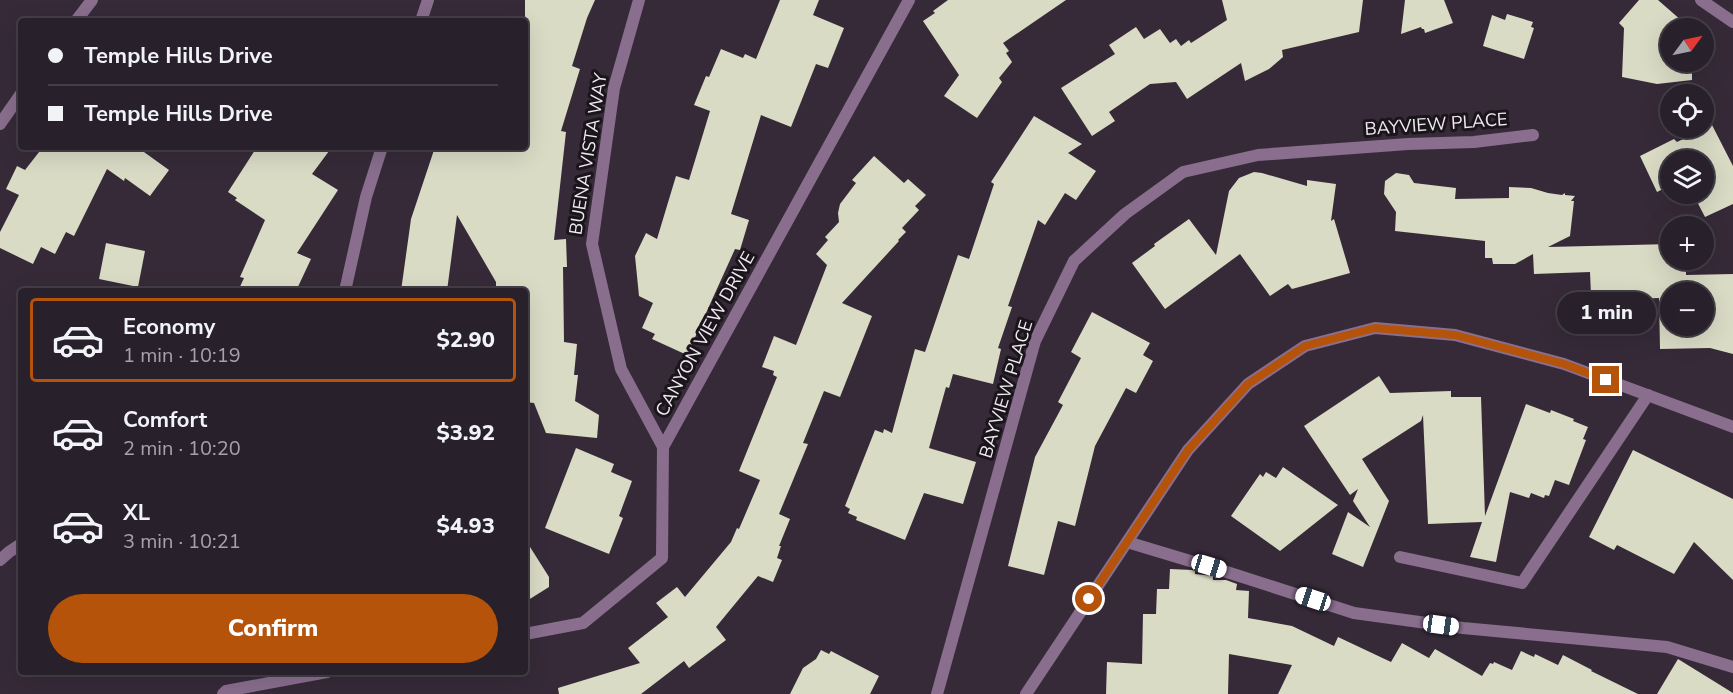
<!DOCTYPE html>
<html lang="en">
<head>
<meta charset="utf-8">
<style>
	body { margin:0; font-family:"Nunito Sans",sans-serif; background:#302832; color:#f1f3f6; height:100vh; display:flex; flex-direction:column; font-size:22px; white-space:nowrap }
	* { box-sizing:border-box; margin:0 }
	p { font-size:20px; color:#a5a3a8 }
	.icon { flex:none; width:33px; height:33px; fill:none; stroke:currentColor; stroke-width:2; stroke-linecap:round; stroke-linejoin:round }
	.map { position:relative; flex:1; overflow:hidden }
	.details { position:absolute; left:18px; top:288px; width:510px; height:387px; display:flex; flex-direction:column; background:#28202a; border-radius:6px; box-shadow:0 6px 24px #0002,0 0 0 2px #443e47 }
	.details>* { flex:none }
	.guide { position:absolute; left:18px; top:18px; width:510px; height:132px; border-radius:6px; box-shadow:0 6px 24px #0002,0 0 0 2px #443e47; display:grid; align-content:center; height:132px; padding:0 30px; background:#28202a }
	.needle { width:39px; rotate:57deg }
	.fabs { position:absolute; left:1660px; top:18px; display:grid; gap:12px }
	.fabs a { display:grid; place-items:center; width:54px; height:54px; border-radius:50%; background:#28202a; box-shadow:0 6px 24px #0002,0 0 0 2px #443e47; font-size:30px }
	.end { position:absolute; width:27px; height:27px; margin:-14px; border:8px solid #b45309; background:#fff; box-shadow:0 0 0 3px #fff }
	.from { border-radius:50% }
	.bubble { position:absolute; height:42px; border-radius:21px; background:#28202a; box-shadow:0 6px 24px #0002,0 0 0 2px #443e47; font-size:20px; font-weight:800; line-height:42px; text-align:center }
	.car { position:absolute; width:18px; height:36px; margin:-18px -9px; border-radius:8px; box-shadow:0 0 4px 2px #0007; background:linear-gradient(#fff 24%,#345 0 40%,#fff 0 76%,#345 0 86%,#fff 0) }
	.guide b { display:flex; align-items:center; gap:21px; height:57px; font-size:22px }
	.guide b+b { border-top:2px solid #443e47 }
	.guide i { width:15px; height:15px; background:#f1f3f6 }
	ul { padding:10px 0 0; list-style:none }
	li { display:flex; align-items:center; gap:18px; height:84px; margin:0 12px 9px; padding:0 18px; border:3px solid transparent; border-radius:6px }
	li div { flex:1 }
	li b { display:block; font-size:22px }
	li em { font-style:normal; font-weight:800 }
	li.active { border-color:#b45309 }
	li>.icon { width:54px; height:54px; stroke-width:1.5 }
	.cta { display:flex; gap:12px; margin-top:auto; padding:12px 30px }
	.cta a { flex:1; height:69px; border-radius:36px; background:#b45309; color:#fff; font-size:24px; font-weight:800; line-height:69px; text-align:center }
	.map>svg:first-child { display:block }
	.building { fill:#d9dbc5; fill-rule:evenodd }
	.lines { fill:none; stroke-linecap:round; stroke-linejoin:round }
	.service { stroke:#896e8e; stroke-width:12 }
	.minor { stroke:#896e8e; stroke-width:12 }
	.tertiary { stroke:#896e8e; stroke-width:12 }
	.route { stroke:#b45309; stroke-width:8 }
	.labels { text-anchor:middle; stroke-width:6; stroke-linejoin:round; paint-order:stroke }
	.street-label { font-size:18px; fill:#f1e9f2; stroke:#1a151b }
</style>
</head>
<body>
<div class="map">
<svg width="1733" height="694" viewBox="0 0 1733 694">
	<rect width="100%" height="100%" fill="#362a38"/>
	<!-- building -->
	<path class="building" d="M525 0H595L587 18 572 66 580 69 561 131 566 132 554 240 566 239 567 267H563L564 342 577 344 574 375H578L575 401 599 415 597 438 546 433 534 403 525 402V291H496V282L457 215 447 291H401L411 219 435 147H525Z
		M780 0H819L813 15 844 28 828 68 816 64 791 127 761 115 731 214 749 220 740 250 735 249 687 355 652 339 655 334 642 328 653 303 639 296 635 256 646 233 657 239 676 176 689 180 710 111 694 105 706 76 709 77 721 49 743 58 745 54 756 59Z
		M948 0H1066L1003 43 1009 51 1006 53 1012 62 999 78 1002 82 977 118 944 96 959 75 923 21 935 13 933 11Z
		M1222 0H1363L1359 32 1282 50 1283 57 1269 69 1245 81 1241 63 1187 99 1176 82 1150 84 1109 112 1115 121 1092 136 1061 88 1115 54 1109 45 1136 27 1144 39 1160 29 1170 43 1176 39 1181 46 1189 40 1191 43 1227 20Z
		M1405 0H1444L1453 23 1425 33 1424 29H1422L1421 27 1401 34Z
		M1639 0H1658L1690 28H1671V62H1692V80L1657 84 1622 77 1624 28 1619 23Z
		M1507 14 1533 22 1531 27 1534 28 1524 59 1483 46 1492 15 1505 20Z
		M1034 116 1082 144 1068 153 1096 171 1076 200 1065 193 1045 225 1038 220 1008 306 1012 307 998 348 1001 349 993 384 953 374 949 388 946 387 929 448 976 462 963 504 924 493 905 540 856 520 857 517 848 513 850 509 845 506 875 430 883 433 884 429 892 433 915 349 925 352 958 255 969 259 994 184 991 182Z
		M1712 125 1733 166V204L1705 217 1693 194H1704V160H1671V185L1657 192 1640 156 1674 139 1677 142Z
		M43 147H137L169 170 150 196 125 178 124 181 107 169 74 236 66 232 55 254 41 247 33 264 0 248V232L19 195 6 189 17 166 25 170Z
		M257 147H332L312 174 338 190 297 253 311 259 296 291H238L244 278 240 277 265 220 235 200 237 198 228 192Z
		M874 156 904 183 908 179 926 195 915 206 919 210 902 228 906 232 898 240 899 241 842 303 872 316 840 397 824 391 803 443 808 444 779 514 790 519 779 546H781L777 558 782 560 773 582 758 576 716 627 726 640 689 668 684 661 641 694H559L558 688 640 663 628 648 668 617 656 603 677 587 685 597 731 542 737 528 739 529 760 480 739 471 777 377 773 375 774 371 762 367 774 336 796 345 827 265 816 254 828 240 825 237 839 222 838 213 840 204 856 183 852 180Z
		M1254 172 1262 173 1307 186V180L1336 184 1331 221 1334 219 1350 273 1292 289 1288 284 1270 296 1240 254 1165 309 1132 263 1155 246 1154 244 1189 219 1216 255 1229 191 1239 178Z
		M1396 173 1409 175 1414 183 1456 188 1455 199 1509 198V187L1531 188 1548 193 1562 195 1565 193V195L1575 196 1571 201H1574L1570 236 1548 247 1671 244V260H1686V275L1733 274V354L1710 348 1660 349 1659 298 1611 300V295H1591L1590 272 1534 274 1533 254 1515 264H1493L1492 258H1485V241L1395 231 1396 212 1384 194 1385 181ZM1671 292H1704V326H1671Z
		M106 243 145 251 138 287 99 279Z
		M1092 312 1150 343 1143 355 1153 361 1136 393 1126 388 1095 446 1075 526 1058 521 1044 575 1008 566 1035 457 1063 405 1058 402 1081 358 1071 352Z
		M1379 376 1390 393 1451 391V397H1481L1485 516 1526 404 1550 413 1551 410 1574 419 1573 421 1588 427 1583 439 1586 440 1569 485 1555 480 1549 496 1545 495 1544 498 1531 493 1529 498 1510 492 1496 562 1470 557 1482 522 1428 524 1423 415 1421 421 1362 459 1389 501 1363 567 1332 554 1348 512 1370 527 1353 501 1358 489 1350 495 1304 426Z
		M576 448 614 464 611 472 632 481 619 516 623 518 609 554 545 528Z
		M1633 450 1733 499V580L1694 542 1674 574 1617 545 1614 550 1589 537Z
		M1283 467 1338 505 1280 551 1231 516 1260 474 1263 477 1266 472 1276 478Z
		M525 539 549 577V587L525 602Z
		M1170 569 1192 570 1195 571V574L1213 576V580H1226L1237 584 1236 590 1249 591 1248 618 1292 626 1334 646 1338 637 1391 662 1402 643 1429 658 1435 649 1482 676 1490 663 1493 664 1494 662 1512 670 1521 651 1534 657 1535 654 1558 665 1563 655 1592 670 1591 671 1638 694H1278L1292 665 1229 654 1228 694H1106L1107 662 1142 664 1143 614H1156L1157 589H1169Z
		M821 650 829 654 831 651 879 676 870 694H790L803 668 816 659Z
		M1678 659 1733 693V694H1657Z"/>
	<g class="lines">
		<!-- service -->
		<path class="service" d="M1127 542 1230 573 1354 613 1463 628 1667 647 1733 667
			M1400 557 1522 583 1648 395"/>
		<!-- minor -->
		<path class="minor" d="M639 0 614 88 592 244 621 369 663 447
			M1701 0 1733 22
			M76 21 92 0
			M421 21 428 0
			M0 124 21 94
			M345 291 366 197 382 147
			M0 560 9 552 21 544
			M525 634 583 623 662 558 663 447 909 0
			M223 694 226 691 327 672
			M937 694 1035 341 1074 261 1125 214 1183 172 1258 155 1408 144 1474 142 1533 135"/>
		<!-- tertiary -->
		<path class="tertiary" d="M1026 694 1188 450 1248 384 1305 346 1375 328 1455 335 1564 364 1733 427"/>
	</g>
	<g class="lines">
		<!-- route -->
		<path class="route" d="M1089 599 1188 450 1248 384 1305 346 1375 328 1455 335 1564 364 1606 380"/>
	</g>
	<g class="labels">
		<!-- street labels -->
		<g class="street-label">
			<text transform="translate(1436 124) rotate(-4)" y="6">BAYVIEW PLACE</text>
			<text transform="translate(588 154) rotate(-81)" y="6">BUENA VISTA WAY</text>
			<text transform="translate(705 334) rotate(-61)" y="6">CANYON VIEW DRIVE</text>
			<text transform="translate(1006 389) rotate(-73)" y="6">BAYVIEW PLACE</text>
		</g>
	</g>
</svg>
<div class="fabs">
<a><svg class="needle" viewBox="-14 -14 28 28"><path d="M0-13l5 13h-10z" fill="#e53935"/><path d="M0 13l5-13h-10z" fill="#a5a3a8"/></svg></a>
<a><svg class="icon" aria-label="locate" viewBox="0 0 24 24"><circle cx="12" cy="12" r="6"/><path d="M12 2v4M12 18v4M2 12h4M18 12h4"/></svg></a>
<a><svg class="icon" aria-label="layers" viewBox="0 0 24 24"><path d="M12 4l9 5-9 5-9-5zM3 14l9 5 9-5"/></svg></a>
<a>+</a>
<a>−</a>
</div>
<i class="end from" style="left:1089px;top:599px"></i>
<i class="end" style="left:1606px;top:380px"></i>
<div class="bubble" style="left:1557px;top:292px;width:99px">1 min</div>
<i class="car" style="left:1209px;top:566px;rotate:107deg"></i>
<i class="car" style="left:1313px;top:599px;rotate:288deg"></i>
<i class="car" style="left:1441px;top:625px;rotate:98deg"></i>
<div class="guide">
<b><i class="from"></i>Temple Hills Drive</b>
<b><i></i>Temple Hills Drive</b>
</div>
<section class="details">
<ul>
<li class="active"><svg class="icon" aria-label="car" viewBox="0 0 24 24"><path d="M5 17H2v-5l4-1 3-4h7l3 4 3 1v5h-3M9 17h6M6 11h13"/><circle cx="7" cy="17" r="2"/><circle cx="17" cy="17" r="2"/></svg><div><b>Economy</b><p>1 min · 10:19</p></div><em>$2.90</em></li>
<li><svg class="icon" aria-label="car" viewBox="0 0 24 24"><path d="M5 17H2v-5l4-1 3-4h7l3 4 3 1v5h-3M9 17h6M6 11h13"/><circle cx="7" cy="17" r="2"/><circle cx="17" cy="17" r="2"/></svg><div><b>Comfort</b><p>2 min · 10:20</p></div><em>$3.92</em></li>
<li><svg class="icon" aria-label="car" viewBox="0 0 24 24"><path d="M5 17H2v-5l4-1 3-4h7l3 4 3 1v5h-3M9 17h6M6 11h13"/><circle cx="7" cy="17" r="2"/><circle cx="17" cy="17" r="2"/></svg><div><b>XL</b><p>3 min · 10:21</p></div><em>$4.93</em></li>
</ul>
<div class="cta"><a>Confirm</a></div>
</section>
</div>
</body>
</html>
